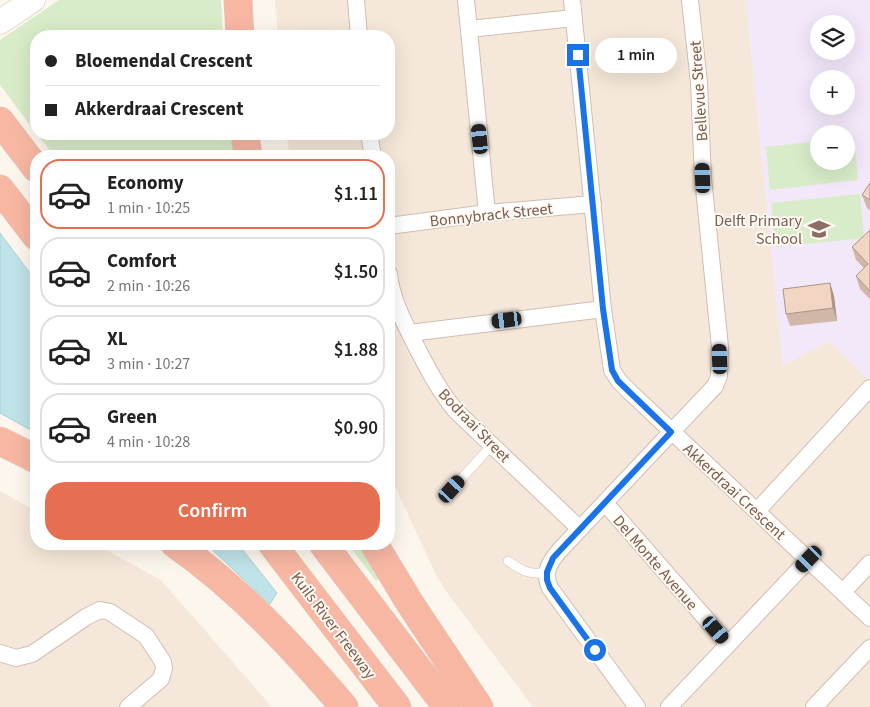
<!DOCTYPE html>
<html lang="en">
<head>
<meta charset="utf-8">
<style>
	body { margin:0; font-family:"Source Sans 3",sans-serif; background:#f6f6f6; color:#222; height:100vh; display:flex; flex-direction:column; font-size:19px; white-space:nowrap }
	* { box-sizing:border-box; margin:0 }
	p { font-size:16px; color:#767676 }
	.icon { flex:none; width:28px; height:28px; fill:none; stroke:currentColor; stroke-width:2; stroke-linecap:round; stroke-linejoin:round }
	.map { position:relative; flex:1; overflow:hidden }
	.sheet { position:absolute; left:30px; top:150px; width:365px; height:400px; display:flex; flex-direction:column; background:#fff; border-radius:20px; box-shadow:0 5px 20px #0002 }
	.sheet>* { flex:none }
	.hud { position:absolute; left:30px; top:30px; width:365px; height:110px; border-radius:20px; box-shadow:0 5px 20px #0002; display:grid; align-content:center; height:110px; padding:0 15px; background:#fff }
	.buttons { position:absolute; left:810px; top:15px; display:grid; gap:10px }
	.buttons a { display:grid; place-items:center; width:45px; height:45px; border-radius:50%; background:#fff; box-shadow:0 5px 20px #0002; font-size:25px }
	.end { position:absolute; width:22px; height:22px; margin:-11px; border:6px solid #1a73e8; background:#fff; box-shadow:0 0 0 2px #fff }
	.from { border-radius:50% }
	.bubble { position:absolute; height:35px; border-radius:18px; background:#fff; box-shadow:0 5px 20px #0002; font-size:16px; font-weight:600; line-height:35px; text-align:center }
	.car { position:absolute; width:15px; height:30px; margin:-15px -8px; border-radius:6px; box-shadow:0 0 4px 1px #0007; background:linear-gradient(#222 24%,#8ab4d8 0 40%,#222 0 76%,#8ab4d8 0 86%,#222 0) }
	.hud b { display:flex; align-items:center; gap:18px; height:48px; font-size:19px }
	.hud b+b { border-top:1px solid #e0e0e0 }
	.hud i { width:12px; height:12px; background:#222 }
	ul { padding:9px 0 0; list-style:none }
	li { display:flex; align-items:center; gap:15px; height:70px; margin:0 10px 8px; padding:0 5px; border:2px solid #e0e0e0; border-radius:20px }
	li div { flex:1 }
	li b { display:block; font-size:19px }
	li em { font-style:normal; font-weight:600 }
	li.selected { border-color:#e76f51 }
	li>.icon { width:45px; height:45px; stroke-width:1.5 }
	.cta { display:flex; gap:10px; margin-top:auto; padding:10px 15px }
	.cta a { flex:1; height:58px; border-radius:20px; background:#e76f51; color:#fff; font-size:20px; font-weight:600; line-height:58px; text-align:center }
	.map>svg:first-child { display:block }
	.residential { fill:#f5e8da }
	.education { fill:#f3e8fa; fill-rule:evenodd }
	.green { fill:#d8ecc9 }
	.water { fill:#bfe3e8; stroke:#a5d3da }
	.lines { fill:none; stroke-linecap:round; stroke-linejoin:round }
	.service-casing { stroke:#d1beb0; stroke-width:10 }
	.minor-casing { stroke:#d1beb0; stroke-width:18 }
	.secondary-casing { stroke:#d6c0b0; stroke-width:25 }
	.motorway-casing { stroke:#dad1cd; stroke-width:29 }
	.service { stroke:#fff; stroke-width:9 }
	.minor { stroke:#fff; stroke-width:16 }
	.secondary { stroke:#fff; stroke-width:24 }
	.motorway { stroke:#f7b7a3; stroke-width:28 }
	.wall { fill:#d1b7a8 }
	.shaded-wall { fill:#aa9588 }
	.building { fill:#f3d5c3; stroke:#aa9588 }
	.route { stroke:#1a73e8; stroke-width:6 }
	.labels { text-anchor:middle; stroke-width:4; stroke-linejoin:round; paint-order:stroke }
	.street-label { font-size:16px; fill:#7a5c4d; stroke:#fffaf3 }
	.education-label { font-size:16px; fill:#785e54; stroke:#fffaf3; text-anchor:end }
</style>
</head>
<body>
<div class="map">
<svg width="870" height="707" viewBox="0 0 870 707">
	<rect width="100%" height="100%" fill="#fdf6ec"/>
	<!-- residential -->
	<path class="residential" d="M275 0H746L783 364 829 341 870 381V707H533L448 594 437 577 389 473V156H290L286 134H389V36H278Z
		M0 491 36 511V544H95L161 580 272 707H0Z"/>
	<!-- education -->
	<path class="education" d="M746 0H870V378L868 379 829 341 783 365ZM819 24H846V51H819ZM819 79H846V106H819ZM819 134H846V161H819Z"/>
	<!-- green -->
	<path class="green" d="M59 0H221L223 36H36V133L0 85V40Z
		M37 134H232L235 156H54Z
		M846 138H854L858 180 770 190 766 147 819 141V161H846Z
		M860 194 864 238 776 247 771 203Z
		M348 544H363L382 576 376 581Z"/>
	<!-- water -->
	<path class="water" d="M0 233 36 281V433L0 413Z
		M206 544H238L277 593 270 604Z"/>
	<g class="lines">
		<!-- service casing -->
		<g class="service-casing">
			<path id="service" d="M452 489 492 445
				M508 561C521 570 530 576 547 572"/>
		</g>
		<!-- minor casing -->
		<g class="minor-casing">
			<path id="minor" d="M356 0 359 36
				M466 0 487 213
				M572 0 603 309 612 370 619 381 630 392 870 618
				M469 29 574 18
				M369 134 373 156
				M389 226 487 213 593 204
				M389 274C392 301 404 322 416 346 428 369 439 391 456 411L579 528
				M410 333 603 309
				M605 503 728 644
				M757 511 870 388
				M843 592 870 563
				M0 653 16 658 32 654 86 617 100 610 110 612 146 636 163 662 164 668 161 679 128 707
				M637 707 550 588C543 573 549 563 559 551L715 386 719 376 720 347 703 178 699 83 690 0
				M669 707 809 559
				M814 707 870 648"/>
		</g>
		<!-- secondary casing -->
		<g class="secondary-casing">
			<path id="secondary" d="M0 22 33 0"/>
		</g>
		<!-- motorway casing -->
		<g class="motorway-casing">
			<path id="motorway" d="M238 0 240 36
				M0 121 36 168
				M245 134 248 156
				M0 189 36 236
				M0 441 36 459
				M175 544C239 589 293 647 344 707
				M272 544 397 707
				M323 544 447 707
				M374 544 411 605 479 707"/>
		</g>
		<!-- service -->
		<use href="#service" class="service"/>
		<!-- minor -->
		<use href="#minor" class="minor"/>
		<!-- secondary -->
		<use href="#secondary" class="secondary"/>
		<!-- motorway -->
		<use href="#motorway" class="motorway"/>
	</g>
	<!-- wall -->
	<path class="wall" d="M870 183V210L867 208 862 195Z
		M870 230V299L860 289 856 276 864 268 856 260 852 247Z
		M830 283 834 296 837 321 790 326 786 314Z"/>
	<!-- shaded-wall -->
	<path class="shaded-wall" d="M830 283 834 296 837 321 833 308Z"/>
	<!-- building -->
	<path class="building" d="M870 183V200L862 195Z
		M870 230V291L856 276 868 264 852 247Z
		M830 283 833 308 786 314 783 289Z"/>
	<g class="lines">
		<!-- route -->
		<path class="route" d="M578 55 603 309 612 370 618 381 671 432 553 558 547 572V580L550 588 595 650"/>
	</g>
	<!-- icons -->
	<defs>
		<g id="school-bare" transform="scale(1.725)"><path d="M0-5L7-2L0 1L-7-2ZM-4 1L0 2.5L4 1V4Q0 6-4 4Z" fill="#8d6e63" stroke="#fffaf3" stroke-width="2.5" paint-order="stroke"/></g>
	</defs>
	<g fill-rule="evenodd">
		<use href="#school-bare" x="819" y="229"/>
	</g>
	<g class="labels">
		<!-- street labels -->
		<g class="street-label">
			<text transform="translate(698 91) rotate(-94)" y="6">Bellevue Street</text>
			<text transform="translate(491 214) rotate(-6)" y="6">Bonnybrack Street</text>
			<text transform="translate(475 425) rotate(46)" y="6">Bodraai Street</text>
			<text transform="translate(735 491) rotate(43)" y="6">Akkerdraai Crescent</text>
			<text transform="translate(656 562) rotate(49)" y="6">Del Monte Avenue</text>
			<text transform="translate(334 625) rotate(53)" y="6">Kuils River Freeway</text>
		</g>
		<!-- education labels -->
		<g class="education-label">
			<text x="802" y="226">Delft Primary<tspan x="802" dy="18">School</tspan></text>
		</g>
	</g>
</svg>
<div class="buttons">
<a><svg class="icon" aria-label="layers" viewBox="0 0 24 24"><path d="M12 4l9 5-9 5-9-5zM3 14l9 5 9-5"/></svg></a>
<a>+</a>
<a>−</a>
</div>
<i class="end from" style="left:595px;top:650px"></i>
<i class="end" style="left:578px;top:55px"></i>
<div class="bubble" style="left:595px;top:38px;width:82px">1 min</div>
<i class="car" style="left:480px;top:139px;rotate:354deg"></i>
<i class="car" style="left:703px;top:178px;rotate:358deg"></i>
<i class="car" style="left:507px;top:320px;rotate:263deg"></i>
<i class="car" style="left:720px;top:359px;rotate:358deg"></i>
<i class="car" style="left:452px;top:489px;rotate:42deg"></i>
<i class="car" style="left:809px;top:559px;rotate:224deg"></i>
<i class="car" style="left:716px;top:630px;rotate:139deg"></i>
<div class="hud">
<b><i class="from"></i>Bloemendal Crescent</b>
<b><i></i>Akkerdraai Crescent</b>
</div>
<section class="sheet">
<ul>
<li class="selected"><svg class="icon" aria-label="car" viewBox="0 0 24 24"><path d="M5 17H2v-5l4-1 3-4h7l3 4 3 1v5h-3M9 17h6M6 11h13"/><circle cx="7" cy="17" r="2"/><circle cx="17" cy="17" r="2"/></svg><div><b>Economy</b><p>1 min · 10:25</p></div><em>$1.11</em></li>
<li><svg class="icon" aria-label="car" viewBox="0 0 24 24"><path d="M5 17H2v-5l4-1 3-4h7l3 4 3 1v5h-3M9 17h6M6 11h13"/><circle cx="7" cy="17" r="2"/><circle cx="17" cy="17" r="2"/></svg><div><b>Comfort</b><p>2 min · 10:26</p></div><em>$1.50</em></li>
<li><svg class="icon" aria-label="car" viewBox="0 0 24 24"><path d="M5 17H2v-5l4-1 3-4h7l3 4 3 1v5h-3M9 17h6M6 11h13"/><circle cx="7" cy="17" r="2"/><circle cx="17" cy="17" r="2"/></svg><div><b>XL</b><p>3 min · 10:27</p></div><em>$1.88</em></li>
<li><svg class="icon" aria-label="car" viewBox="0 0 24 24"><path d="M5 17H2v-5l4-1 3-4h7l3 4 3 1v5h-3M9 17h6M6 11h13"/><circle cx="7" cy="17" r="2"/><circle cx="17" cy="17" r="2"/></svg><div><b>Green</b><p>4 min · 10:28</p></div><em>$0.90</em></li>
</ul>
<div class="cta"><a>Confirm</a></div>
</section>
</div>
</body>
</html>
